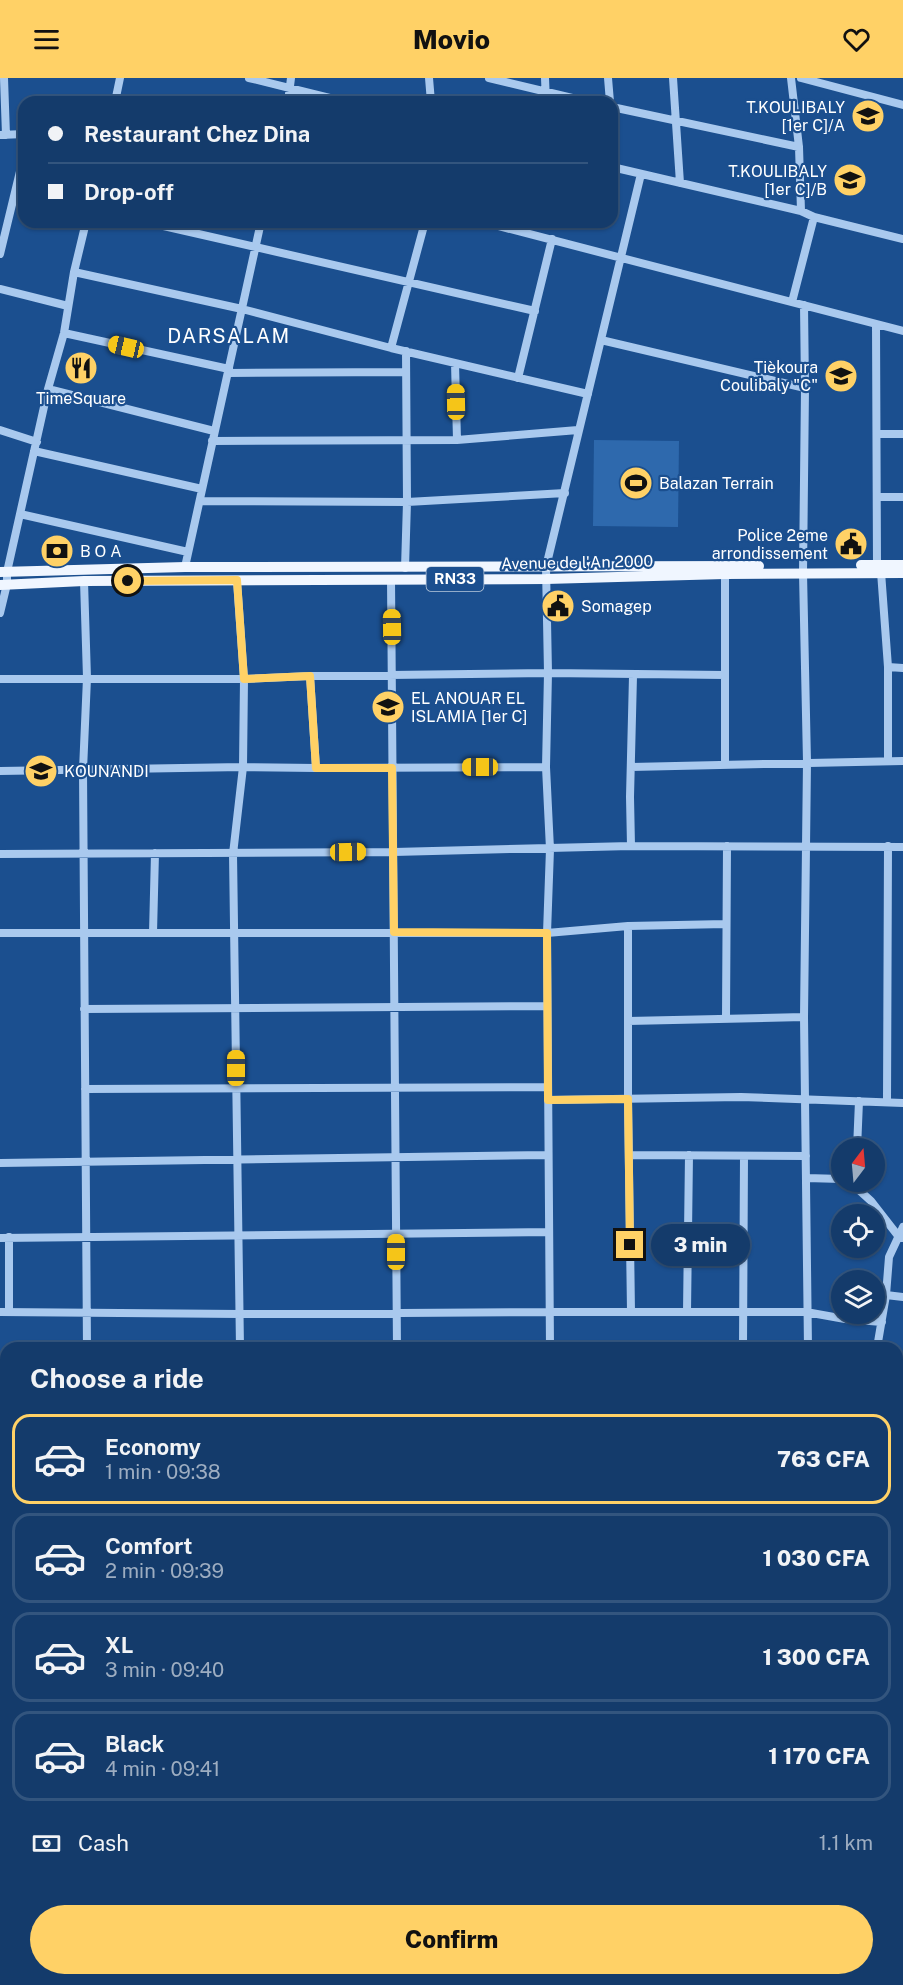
<!DOCTYPE html>
<html lang="en">
<head>
<meta charset="utf-8">
<style>
	body { margin:0; font-family:"Public Sans",sans-serif; background:#1d4271; color:#f1f3f6; height:100vh; display:flex; flex-direction:column; font-size:22px; white-space:nowrap }
	* { box-sizing:border-box; margin:0 }
	p { font-size:20px; color:#9dadc1 }
	.icon { flex:none; width:33px; height:33px; fill:none; stroke:currentColor; stroke-width:2; stroke-linecap:round; stroke-linejoin:round }
	.map { position:relative; flex:1; overflow:hidden }
	.details { position:absolute; left:0px; top:1264px; width:903px; height:644px; display:flex; flex-direction:column; background:#143b6b; border-radius:18px 18px 0 0; box-shadow:0 2px 4px #0004,0 0 0 2px #33557e }
	.details>* { flex:none }
	.hud { position:absolute; left:18px; top:18px; width:600px; height:132px; border-radius:18px; box-shadow:0 2px 4px #0004,0 0 0 2px #33557e; display:grid; align-content:center; height:132px; padding:0 30px; background:#143b6b }
	.needle { width:39px; rotate:16deg }
	.controls { position:absolute; left:831px; top:1060px; display:grid; gap:12px }
	.controls a { display:grid; place-items:center; width:54px; height:54px; border-radius:50%; background:#143b6b; box-shadow:0 2px 4px #0004,0 0 0 2px #33557e; font-size:30px }
	.end { position:absolute; width:27px; height:27px; margin:-14px; border:8px solid #ffd166; background:#111; box-shadow:0 0 0 3px #111 }
	.from { border-radius:50% }
	.bubble { position:absolute; height:42px; border-radius:21px; background:#143b6b; box-shadow:0 2px 4px #0004,0 0 0 2px #33557e; font-size:20px; font-weight:800; line-height:42px; text-align:center }
	.car { position:absolute; width:18px; height:36px; margin:-18px -9px; border-radius:8px; box-shadow:0 0 4px 2px #0007; background:linear-gradient(#f5c518 24%,#345 0 40%,#f5c518 0 76%,#345 0 86%,#f5c518 0) }
	.hud b { display:flex; align-items:center; gap:21px; height:57px; font-size:22px }
	.hud b+b { border-top:2px solid #33557e }
	.hud i { width:15px; height:15px; background:#f1f3f6 }
	ul { padding:0; list-style:none }
	li { display:flex; align-items:center; gap:18px; height:90px; margin:0 12px 9px; padding:0 18px; border:3px solid #33557e; border-radius:18px }
	li div { flex:1 }
	li b { display:block; font-size:22px }
	li em { font-style:normal; font-weight:800 }
	li.selected { border-color:#ffd166 }
	li>.icon { width:54px; height:54px; stroke-width:1.5 }
	h2 { padding:0 30px; font-size:27px; line-height:72px }
	.pay { display:flex; align-items:center; gap:15px; height:66px; padding:0 30px; font-size:22px }
	.pay p { margin-inline-start:auto }
	.cta { display:flex; gap:12px; margin-top:auto; padding:12px 30px }
	.cta a { flex:1; height:69px; border-radius:36px; background:#ffd166; color:#111; font-size:24px; font-weight:800; line-height:69px; text-align:center }
	header { display:flex; justify-content:space-between; align-items:center; height:78px; padding:0 30px; background:#ffd166; color:#111; font-size:27px; font-weight:800 }
	.map>svg:first-child { display:block }
	.green { fill:#2e69ad }
	.lines { fill:none; stroke-linecap:round; stroke-linejoin:round }
	.minor { stroke:#a9c9ee; stroke-width:8 }
	.major { stroke:#f0f6ff; stroke-width:10 }
	.route { stroke:#ffd166; stroke-width:8 }
	.labels { text-anchor:middle; stroke-width:4.5; stroke-linejoin:round; paint-order:stroke }
	.shield { fill:#1b4f8f; stroke:#bbcadd; stroke-width:1.5 }
	.shield-label { font-size:15px; font-weight:bold; fill:#fff }
	.poi-label { font-size:16px; fill:#fff; stroke:#1b4f8f; text-anchor:start }
	.street-label { font-size:16px; fill:#fff; stroke:#1b4f8f }
	.quarter-label { font-size:20px; letter-spacing:1.5px; fill:#fff; stroke:#1b4f8f }
</style>
</head>
<body>
<header><svg class="icon" aria-label="menu" viewBox="0 0 24 24"><path d="M4 6h16M4 12h16M4 18h16"/></svg>Movio<svg class="icon" aria-label="heart" viewBox="0 0 24 24"><path d="M12 20l-8-8c-3-5 5-10 8-4 3-6 11-1 8 4z"/></svg></header>
<div class="map">
<svg width="903" height="1907" viewBox="0 0 903 1907">
	<rect width="100%" height="100%" fill="#1b4f8f"/>
	<!-- green -->
	<path class="green" d="M594 362 679 363 678 449 593 448Z"/>
	<g class="lines">
		<!-- minor -->
		<path class="minor" d="M4 0 6 57
			M249 0 346 24
			M429 0 431 24
			M489 0 589 24
			M545 0 546 24
			M608 0 610 24
			M673 0 680 105
			M791 0 799 69 801 133
			M801 0 903 27
			M115 24 120 0
			M288 24 291 0
			M612 29 799 69
			M0 57 24 56
			M612 89 801 133 814 139 903 161
			M146 144 535 233
			M483 144 903 253
			M0 176 24 77
			M74 194 242 231 391 270 588 316
			M0 211 68 228
			M792 224 814 139
			M876 246 877 487
			M64 255 229 291
			M601 262 805 310 804 227
			M391 270 425 144
			M455 285 457 362
			M228 295 406 294
			M518 300 552 161
			M805 310 803 495 807 684 804 939 808 1270
			M48 311 214 353
			M0 352 37 364
			M877 356H903
			M212 363 457 362 578 352
			M34 373 202 411
			M878 419H903
			M200 423 407 424 565 415
			M20 436 188 474
			M185 489 261 144
			M405 490 407 424 406 273
			M881 494 888 589V683
			M725 496V687
			M391 501 397 1270
			M84 503 87 600 83 692 87 1270
			M237 503 244 601 243 689 233 776 240 1270
			M0 535 7 506V494L48 311 64 255 74 194 86 144
			M888 589 903 590
			M310 598 316 690
			M0 601H244L310 598 548 595 725 597
			M631 689 903 683
			M0 693 243 689 316 690 546 689
			M631 768 630 719 633 598
			M0 776 394 774 631 768 903 769
			M628 848V1021L631 1234
			M0 855H547L628 848 726 846
			M153 855 155 775
			M84 931 547 928
			M726 940 727 768
			M628 943 804 939
			M85 1011 548 1009
			M548 1022 741 1019 903 1025
			M887 1024 888 768
			M857 1071 859 1023
			M629 1077 806 1078
			M0 1085 548 1077
			M806 1100 842 1101
			M857 1104 860 1113 871 1123 899 1159 903 1160
			M9 1159V1234
			M0 1160 549 1154
			M886 1217 903 1219
			M0 1234 240 1236 549 1234H806L845 1241 882 1244
			M687 1234 689 1077
			M550 1270 547 855 550 771 546 689 548 595 546 489 641 96
			M743 1270 744 1078
			M877 1270 886 1217 889 1179 903 1149
			M897 1279 903 1280
			M0 1313H6
			M897 1351H903
			M0 1388H6
			M0 1461H6
			M897 1477 903 1474
			M0 1542H6
			M0 1646H6
			M902 1697C900 1640 894 1581 903 1524
			M0 1706H6
			M897 1752H903
			M0 1753H6
			M897 1794H903
			M0 1798H6
			M0 1851H6
			M897 1891H903
			M22 1902V1907
			M141 1902V1907
			M198 1902V1907
			M256 1902V1907
			M438 1902V1907
			M553 1902V1907
			M609 1902V1907
			M891 1902V1907
			M77 1907V1902
			M492 1907V1902
			M649 1907V1902
			M772 1907V1902"/>
		<!-- major -->
		<path class="major" d="M861 487H903
			M0 494 185 489 759 488
			M0 507 84 503 546 501 725 496 903 495"/>
	</g>
	<g class="lines">
		<!-- route -->
		<path class="route" d="M128 503 237 502 244 601 310 598 316 690H392L394 854 547 855 548 1022 628 1021 630 1167"/>
	</g>
	<!-- icons -->
	<defs>
		<g id="school-disc" transform="scale(1.725)"><circle r="9.5" fill="#ffd166" stroke="#1b4f8f"/><path d="M0-5L7-2L0 1L-7-2ZM-4 1L0 2.5L4 1V4Q0 6-4 4Z" fill="#111"/></g>
		<g id="restaurant-disc" transform="scale(1.725)"><circle r="9.5" fill="#ffd166" stroke="#1b4f8f"/><path d="M-5-6h1v4h1v-4h1v4h1v-4h1v5L-1.5 .5V6h-2V.5L-5-1ZM5-6V6H3V1.5H1.5Q1.5-4 5-6Z" fill="#111"/></g>
		<g id="stadium-disc" transform="scale(1.725)"><circle r="9.5" fill="#ffd166" stroke="#1b4f8f"/><path d="M0-5a6.5 5 0 1 0 0 10a6.5 5 0 1 0 0-10ZM-3.5-1.8h7v3.6h-7Z" fill="#111"/></g>
		<g id="civic-disc" transform="scale(1.725)"><circle r="9.5" fill="#ffd166" stroke="#1b4f8f"/><path d="M-.6-6.5H3V-4.5H.6V-3L4-1V1h2V6H-6V1h2V-1L-.6-3ZM-1.2 2.5V6h2.4V2.5Z" fill="#111"/></g>
		<g id="bank-disc" transform="scale(1.725)"><circle r="9.5" fill="#ffd166" stroke="#1b4f8f"/><path d="M-6-4H6V4H-6ZM0-2.3a2.3 2.3 0 1 0 0 4.6a2.3 2.3 0 1 0 0-4.6Z" fill="#111"/></g>
	</defs>
	<g fill-rule="evenodd">
		<use href="#school-disc" x="868" y="38"/>
		<use href="#school-disc" x="850" y="102"/>
		<use href="#restaurant-disc" x="81" y="290"/>
		<use href="#school-disc" x="841" y="298"/>
		<use href="#stadium-disc" x="636" y="405"/>
		<use href="#civic-disc" x="851" y="466"/>
		<use href="#bank-disc" x="57" y="473"/>
		<use href="#civic-disc" x="558" y="528"/>
		<use href="#school-disc" x="388" y="629"/>
		<use href="#school-disc" x="41" y="693"/>
	</g>
	<g class="labels">
		<!-- shield labels -->
		<rect class="shield" x="426.5" y="489" width="57" height="24" rx="4.5"/>
		<g class="shield-label">
			<text x="455" y="506">RN33</text>
		</g>
		<!-- poi labels -->
		<g class="poi-label">
			<text x="845" y="35" text-anchor="end">T.KOULIBALY<tspan x="845" dy="18">[1er C]/A</tspan></text>
			<text x="827" y="99" text-anchor="end">T.KOULIBALY<tspan x="827" dy="18">[1er C]/B</tspan></text>
			<text x="818" y="295" text-anchor="end">Tièkoura<tspan x="818" dy="18">Coulibaly "C"</tspan></text>
			<text x="81" y="326" text-anchor="middle">TimeSquare</text>
			<text x="659" y="411">Balazan Terrain</text>
			<text x="828" y="463" text-anchor="end">Police 2eme<tspan x="828" dy="18">arrondissement</tspan></text>
			<text x="80" y="479">B O A</text>
			<text x="581" y="534">Somagep</text>
			<text x="411" y="626">EL ANOUAR EL<tspan x="411" dy="18">ISLAMIA [1er C]</tspan></text>
			<text x="64" y="699">KOUNANDI</text>
		</g>
		<!-- street labels -->
		<g class="street-label">
			<text transform="translate(577 484) rotate(-1)" y="6">Avenue de l'An 2000</text>
		</g>
		<!-- quarter labels -->
		<g class="quarter-label">
			<text x="229" y="265">DARSALAM</text>
		</g>
	</g>
</svg>
<div class="controls">
<a><svg class="needle" viewBox="-14 -14 28 28"><path d="M0-13l5 13h-10z" fill="#e53935"/><path d="M0 13l5-13h-10z" fill="#9dadc1"/></svg></a>
<a><svg class="icon" aria-label="locate" viewBox="0 0 24 24"><circle cx="12" cy="12" r="6"/><path d="M12 2v4M12 18v4M2 12h4M18 12h4"/></svg></a>
<a><svg class="icon" aria-label="layers" viewBox="0 0 24 24"><path d="M12 4l9 5-9 5-9-5zM3 14l9 5 9-5"/></svg></a>
</div>
<i class="end from" style="left:128px;top:503px"></i>
<i class="end" style="left:630px;top:1167px"></i>
<div class="bubble" style="left:651px;top:1146px;width:99px">3 min</div>
<i class="car" style="left:126px;top:269px;rotate:283deg"></i>
<i class="car" style="left:456px;top:324px;rotate:359deg"></i>
<i class="car" style="left:392px;top:549px;rotate:359deg"></i>
<i class="car" style="left:480px;top:689px;rotate:270deg"></i>
<i class="car" style="left:348px;top:774px;rotate:89deg"></i>
<i class="car" style="left:236px;top:990px;rotate:0deg"></i>
<i class="car" style="left:396px;top:1174px;rotate:0deg"></i>
<div class="hud">
<b><i class="from"></i>Restaurant Chez Dina</b>
<b><i></i>Drop-off</b>
</div>
<section class="details">
<h2>Choose a ride</h2>
<ul>
<li class="selected"><svg class="icon" aria-label="car" viewBox="0 0 24 24"><path d="M5 17H2v-5l4-1 3-4h7l3 4 3 1v5h-3M9 17h6M6 11h13"/><circle cx="7" cy="17" r="2"/><circle cx="17" cy="17" r="2"/></svg><div><b>Economy</b><p>1 min · 09:38</p></div><em>763 CFA</em></li>
<li><svg class="icon" aria-label="car" viewBox="0 0 24 24"><path d="M5 17H2v-5l4-1 3-4h7l3 4 3 1v5h-3M9 17h6M6 11h13"/><circle cx="7" cy="17" r="2"/><circle cx="17" cy="17" r="2"/></svg><div><b>Comfort</b><p>2 min · 09:39</p></div><em>1 030 CFA</em></li>
<li><svg class="icon" aria-label="car" viewBox="0 0 24 24"><path d="M5 17H2v-5l4-1 3-4h7l3 4 3 1v5h-3M9 17h6M6 11h13"/><circle cx="7" cy="17" r="2"/><circle cx="17" cy="17" r="2"/></svg><div><b>XL</b><p>3 min · 09:40</p></div><em>1 300 CFA</em></li>
<li><svg class="icon" aria-label="car" viewBox="0 0 24 24"><path d="M5 17H2v-5l4-1 3-4h7l3 4 3 1v5h-3M9 17h6M6 11h13"/><circle cx="7" cy="17" r="2"/><circle cx="17" cy="17" r="2"/></svg><div><b>Black</b><p>4 min · 09:41</p></div><em>1 170 CFA</em></li>
</ul>
<div class="pay"><svg class="icon" aria-label="cash" viewBox="0 0 24 24"><path d="M3 7h18v10H3z"/><circle cx="12" cy="12" r="2"/></svg>Cash<p>1.1 km</p></div>
<div class="cta"><a>Confirm</a></div>
</section>
</div>
</body>
</html>
